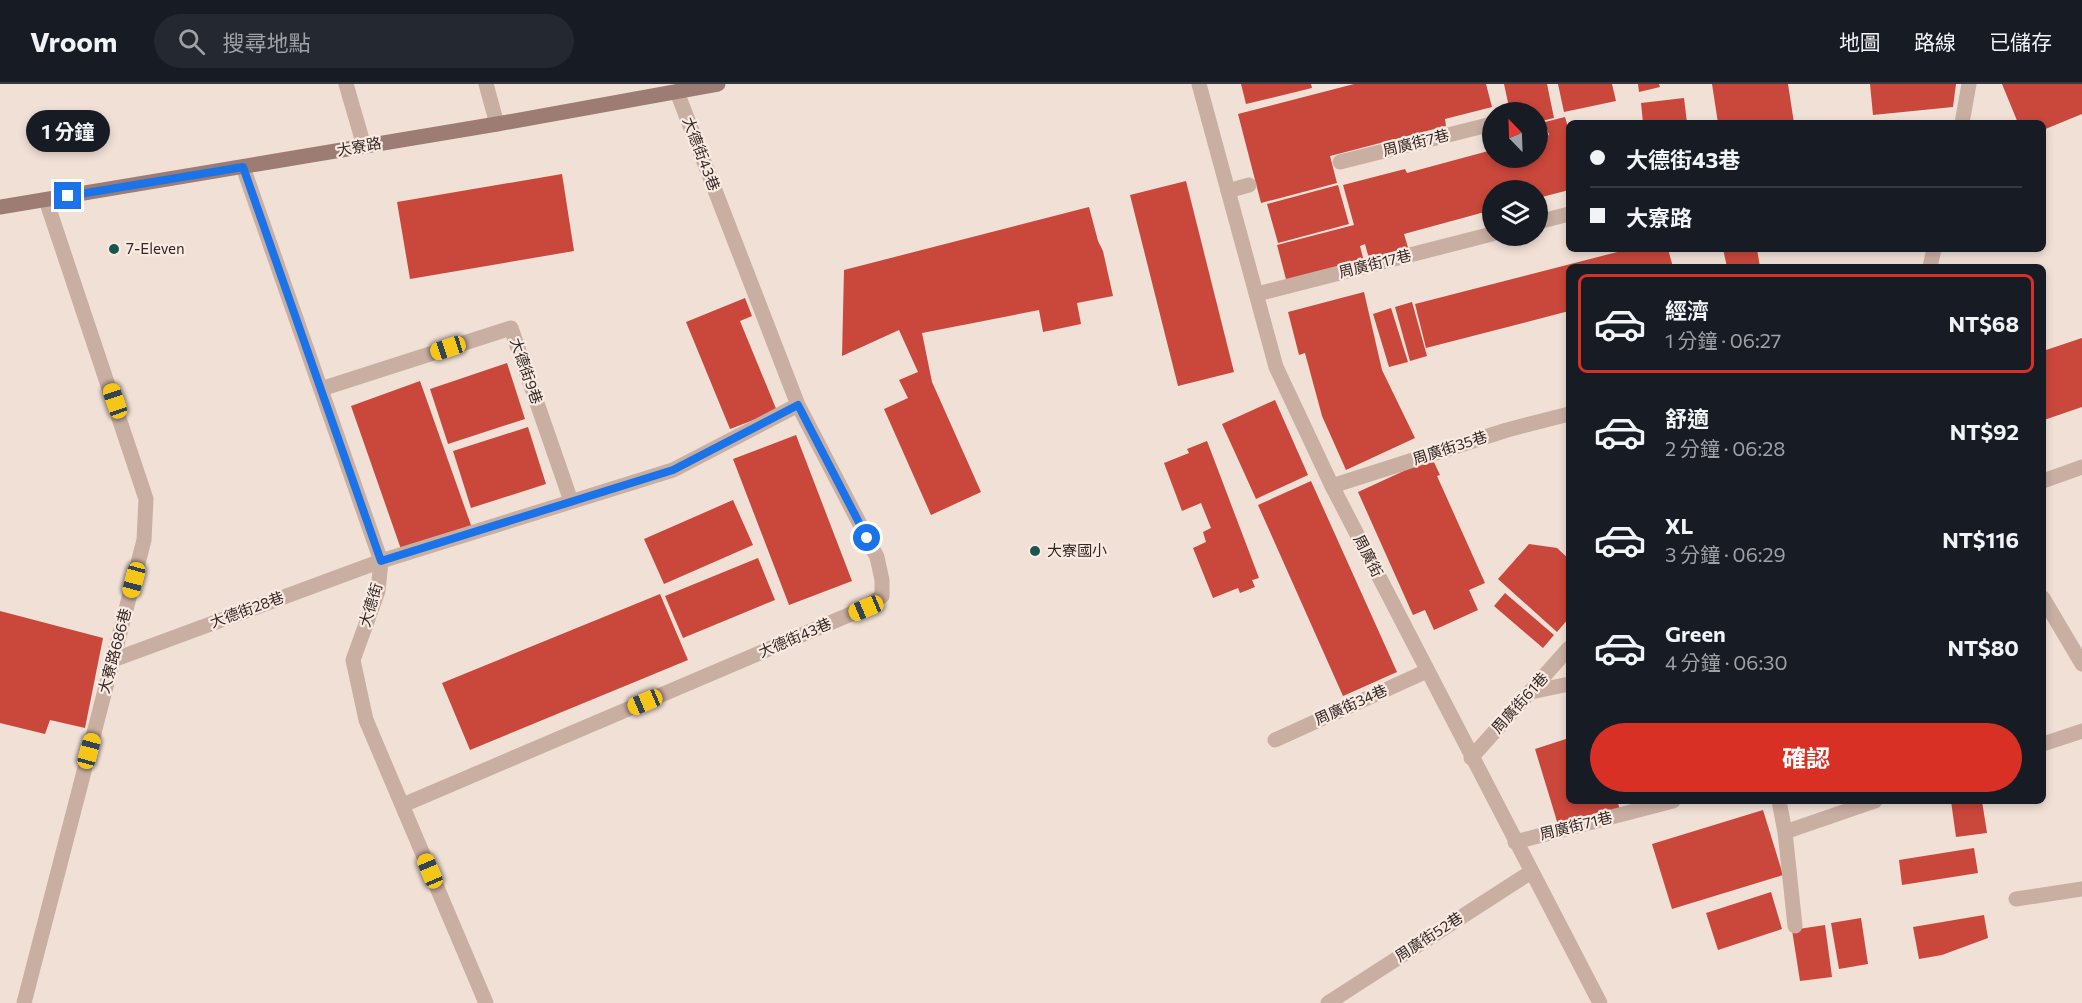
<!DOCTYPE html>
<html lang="zh-TW">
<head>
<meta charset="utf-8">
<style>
	body { margin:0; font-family:Commissioner,"Noto Sans TC",sans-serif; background:#242831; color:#f1f3f6; height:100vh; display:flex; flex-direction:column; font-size:22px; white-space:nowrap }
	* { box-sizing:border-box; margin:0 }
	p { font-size:20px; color:#9ea1a6 }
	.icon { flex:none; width:33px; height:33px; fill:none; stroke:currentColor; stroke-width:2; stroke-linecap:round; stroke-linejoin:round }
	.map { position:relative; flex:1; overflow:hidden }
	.details { position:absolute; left:1566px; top:180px; width:480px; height:540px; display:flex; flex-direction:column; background:#171b24; border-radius:9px; box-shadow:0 3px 9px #0003 }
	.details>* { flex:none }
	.hud { position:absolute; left:1566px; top:36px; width:480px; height:132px; border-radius:9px; box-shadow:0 3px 9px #0003; display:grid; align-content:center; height:132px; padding:0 24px; background:#171b24 }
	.needle { width:39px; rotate:337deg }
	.buttons { position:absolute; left:1482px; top:18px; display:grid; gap:12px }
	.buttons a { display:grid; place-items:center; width:66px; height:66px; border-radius:50%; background:#171b24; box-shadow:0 3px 9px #0003; font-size:30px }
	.end { position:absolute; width:27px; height:27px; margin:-14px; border:8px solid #1a73e8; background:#fff; box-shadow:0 0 0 3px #fff }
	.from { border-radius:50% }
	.bubble { position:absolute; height:42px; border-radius:21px; background:#171b24; box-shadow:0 3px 9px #0003; font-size:20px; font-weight:700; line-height:42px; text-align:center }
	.car { position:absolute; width:18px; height:36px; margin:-18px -9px; border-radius:8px; box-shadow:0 0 4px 2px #0007; background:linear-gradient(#f5c518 24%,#345 0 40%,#f5c518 0 76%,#345 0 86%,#f5c518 0) }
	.hud b { display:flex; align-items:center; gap:21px; height:57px; font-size:22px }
	.hud b+b { border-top:2px solid #363941 }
	.hud i { width:15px; height:15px; background:#f1f3f6 }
	ul { padding:10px 0 0; list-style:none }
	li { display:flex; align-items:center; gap:18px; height:99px; margin:0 12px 9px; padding:0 12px; border:3px solid transparent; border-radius:9px }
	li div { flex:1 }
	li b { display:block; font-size:22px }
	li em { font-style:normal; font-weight:700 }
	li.current { border-color:#d93025 }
	li>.icon { width:54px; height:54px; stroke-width:1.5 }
	.action { display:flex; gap:12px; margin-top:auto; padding:12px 24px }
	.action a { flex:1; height:69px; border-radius:36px; background:#d93025; color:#fff; font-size:24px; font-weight:700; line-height:69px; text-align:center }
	header { display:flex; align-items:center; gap:36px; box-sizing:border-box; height:84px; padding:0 30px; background:#171b24; border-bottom:2px solid #363941 }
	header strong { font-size:28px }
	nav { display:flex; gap:33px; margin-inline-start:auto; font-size:21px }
	.search { width:420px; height:54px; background:#242831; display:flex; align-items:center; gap:15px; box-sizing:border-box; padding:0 21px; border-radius:33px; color:#9ea1a6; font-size:22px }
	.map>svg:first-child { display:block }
	.building { fill:#ca473b }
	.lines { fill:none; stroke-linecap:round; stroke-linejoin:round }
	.lane { stroke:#c9aea2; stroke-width:15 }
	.street { stroke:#c9aea2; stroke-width:15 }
	.secondary { stroke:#9d7c73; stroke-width:15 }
	.route { stroke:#1a73e8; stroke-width:8 }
	.poi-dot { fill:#195650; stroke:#f9ebe2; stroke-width:2 }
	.labels { text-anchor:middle; stroke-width:4.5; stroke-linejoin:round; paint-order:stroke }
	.street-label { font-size:15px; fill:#342725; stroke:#f9ebe2 }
	.poi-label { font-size:15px; fill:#342725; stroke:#f9ebe2; text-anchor:start }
</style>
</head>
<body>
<header>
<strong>Vroom</strong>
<div class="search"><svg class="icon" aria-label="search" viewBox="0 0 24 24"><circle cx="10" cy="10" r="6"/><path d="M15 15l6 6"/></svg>搜尋地點</div>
<nav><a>地圖</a><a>路線</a><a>已儲存</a></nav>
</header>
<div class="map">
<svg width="2082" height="919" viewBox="0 0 2082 919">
	<rect width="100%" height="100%" fill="#f1e0d6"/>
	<!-- building -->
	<path class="building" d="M1241 0H1311L1312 4 1246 20Z
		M1354 0H1486L1492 23 1445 35 1446 42 1330 72 1337 99 1261 119 1238 30Z
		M1504 0H1547L1554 34 1538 38V28H1510Z
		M1558 0H1612L1616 17 1564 28Z
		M1638 0H1659L1660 3 1639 8Z
		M1712 0H1788L1794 39H1718Z
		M1870 0H1956L1953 23 1873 31Z
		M2002 0H2082V30L2043 46V39H2018Z
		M1684 14 1687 39H1643L1641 19Z
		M1565 33 1569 46V106L1538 114V106H1492V126L1404 150 1409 167 1370 178 1365 160 1360 162 1364 178 1287 199 1277 161 1354 141 1343 101 1405 85 1407 89 1492 66V74H1538V54L1549 51 1545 38Z
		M562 90 574 167 410 195 397 118Z
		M1186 97 1234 288 1178 302 1130 111Z
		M1338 101 1349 140 1278 159 1267 120Z
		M1089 123 1098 157 1103 167 1113 212 1077 219 1081 240 1043 248 1039 226 922 249 932 298 981 408 931 431 884 325 908 314 899 296 918 288 899 246 842 272 844 186Z
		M1629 165H1668L1673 183H1569V227L1426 264 1415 220Z
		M1723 165H1757L1760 183H1727Z
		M1364 208 1382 286 1415 354 1346 386 1322 332 1305 269 1299 271 1288 228Z
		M745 214 752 232 740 237 777 327 730 345 686 238Z
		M1412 218 1427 272 1410 277 1395 223Z
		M1391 224 1408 278 1389 283 1373 230Z
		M2082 254V323L2044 336 2043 267Z
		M507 279 525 335 448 360 430 305Z
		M420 297 472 444 402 468 351 322Z
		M1275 316 1308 391 1256 415 1222 340Z
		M528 343 546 400 471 424 453 367Z
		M796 351 852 497 789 521 733 375Z
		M1207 357 1259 494 1252 496 1255 503 1240 509 1238 504 1213 514 1193 464 1206 458 1203 448 1211 444 1201 419 1182 427 1164 379 1189 369 1187 365Z
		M1432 374 1440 391 1437 392 1485 499 1469 506 1478 526 1434 546 1425 526 1413 531 1358 408Z
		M1311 397 1397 588 1343 612 1258 421Z
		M733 416 753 461 664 500 644 455Z
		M1529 460 1557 464 1569 475V534L1557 548 1498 495Z
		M758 474 775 516 683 554 665 512Z
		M1505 509 1554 551 1543 564 1494 522Z
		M660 510 688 576 470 666 442 599Z
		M0 527 103 554 85 644 50 636 45 650 0 639Z
		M1569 654V717H1617L1620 725 1559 744 1535 665Z
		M1951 717H1982L1987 749 1956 753Z
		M1763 726 1783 791 1672 825 1652 760Z
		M1974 764 1978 789 1902 801 1899 776Z
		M1771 808 1782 845 1718 866 1706 829Z
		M1984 831 1988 854 1942 871 1919 875 1913 843Z
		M1861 834 1868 880 1839 885 1831 839Z
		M1825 841 1832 893 1800 897 1792 846Z"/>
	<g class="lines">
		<!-- lane -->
		<path class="lane" d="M486 0 497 40
			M1962 39 1969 0
			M1340 78 1492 40
			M1228 107 1249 101
			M1538 138 1569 130
			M1930 183 1934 165
			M1257 210 1492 150
			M321 305 511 244 571 417
			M2043 397 2082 383
			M1332 402 1507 346 1569 330
			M2043 514 2082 580
			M113 576 381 477 673 386 798 321
			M1531 608 1569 600
			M1275 656 1427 587
			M2043 660 2082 647
			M1471 674 1569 564
			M1779 717 1785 748 1795 842
			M403 721 865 524 882 512V496L877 473 798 321 677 8
			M1785 748 1875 717
			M1515 758 1673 717
			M2016 815 2082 805
			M24 919 144 456 146 415 46 116
			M1328 919 1531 788"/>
		<!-- street -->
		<path class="street" d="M346 0 364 62
			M1199 0 1276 283 1332 402 1600 919
			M243 83 381 477 378 507 353 576 366 636 486 919"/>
		<!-- secondary -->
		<path class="secondary" d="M0 123 497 40 718 0"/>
	</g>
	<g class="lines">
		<!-- route -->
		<path class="route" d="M68 112 243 83 381 477 673 386 798 321 867 454"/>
	</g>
	<!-- markers -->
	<g class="poi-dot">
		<circle cx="114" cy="165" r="6"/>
		<circle cx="1035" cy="467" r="6"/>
	</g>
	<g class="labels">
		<!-- street labels -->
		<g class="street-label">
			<text transform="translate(1416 59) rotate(-14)" y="5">周廣街7巷</text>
			<text transform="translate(359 63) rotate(-10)" y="5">大寮路</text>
			<text transform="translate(701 70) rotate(69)" y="5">大德街43巷</text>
			<text transform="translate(1375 180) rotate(-14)" y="5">周廣街17巷</text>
			<text transform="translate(526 287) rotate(71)" y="5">大德街9巷</text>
			<text transform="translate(1450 364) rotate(-18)" y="5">周廣街35巷</text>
			<text transform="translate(1368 472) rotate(63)" y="5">周廣街</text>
			<text transform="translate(371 521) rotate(-73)" y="5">大德街</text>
			<text transform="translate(247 526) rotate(-20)" y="5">大德街28巷</text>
			<text transform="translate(795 554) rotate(-23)" y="5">大德街43巷</text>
			<text transform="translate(115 567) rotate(-75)" y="5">大寮路686巷</text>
			<text transform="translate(1520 619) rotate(-48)" y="5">周廣街61巷</text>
			<text transform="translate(1351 621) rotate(-24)" y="5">周廣街34巷</text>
			<text transform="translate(1576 742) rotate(-14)" y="5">周廣街71巷</text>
			<text transform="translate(1429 853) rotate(-33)" y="5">周廣街52巷</text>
		</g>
		<!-- poi labels -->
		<g class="poi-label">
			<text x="126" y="170">7-Eleven</text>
			<text x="1047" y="472">大寮國小</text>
		</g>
	</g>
</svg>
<div class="buttons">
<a><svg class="needle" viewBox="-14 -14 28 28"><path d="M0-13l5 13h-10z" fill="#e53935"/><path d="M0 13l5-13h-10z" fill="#9ea1a6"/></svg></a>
<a><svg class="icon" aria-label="layers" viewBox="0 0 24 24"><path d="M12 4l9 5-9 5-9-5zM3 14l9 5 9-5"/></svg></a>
</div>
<i class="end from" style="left:867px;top:454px"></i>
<i class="end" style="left:68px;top:112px"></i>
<div class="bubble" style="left:26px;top:26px;width:84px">1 分鐘</div>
<i class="car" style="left:448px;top:264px;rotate:252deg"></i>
<i class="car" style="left:115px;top:317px;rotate:341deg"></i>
<i class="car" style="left:134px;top:496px;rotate:195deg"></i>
<i class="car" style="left:866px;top:524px;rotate:247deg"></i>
<i class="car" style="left:645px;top:618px;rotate:247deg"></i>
<i class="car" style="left:89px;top:667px;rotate:15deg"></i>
<i class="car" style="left:430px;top:787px;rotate:337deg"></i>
<div class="hud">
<b><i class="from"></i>大德街43巷</b>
<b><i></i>大寮路</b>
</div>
<section class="details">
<ul>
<li class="current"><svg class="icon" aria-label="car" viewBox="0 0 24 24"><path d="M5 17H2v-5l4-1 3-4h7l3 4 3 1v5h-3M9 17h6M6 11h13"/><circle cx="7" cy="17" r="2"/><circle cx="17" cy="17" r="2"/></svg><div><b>經濟</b><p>1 分鐘 · 06:27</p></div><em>NT$68</em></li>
<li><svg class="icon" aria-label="car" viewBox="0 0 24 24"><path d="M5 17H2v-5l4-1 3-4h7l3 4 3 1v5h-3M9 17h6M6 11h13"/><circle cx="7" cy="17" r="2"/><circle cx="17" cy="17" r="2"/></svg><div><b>舒適</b><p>2 分鐘 · 06:28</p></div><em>NT$92</em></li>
<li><svg class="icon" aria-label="car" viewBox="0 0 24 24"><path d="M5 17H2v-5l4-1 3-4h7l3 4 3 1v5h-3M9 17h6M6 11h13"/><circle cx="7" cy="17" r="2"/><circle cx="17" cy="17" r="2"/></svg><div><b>XL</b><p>3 分鐘 · 06:29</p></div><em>NT$116</em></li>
<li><svg class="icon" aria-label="car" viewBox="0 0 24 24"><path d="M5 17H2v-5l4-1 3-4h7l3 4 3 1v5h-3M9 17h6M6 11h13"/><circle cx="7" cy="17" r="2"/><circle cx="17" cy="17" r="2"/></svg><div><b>Green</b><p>4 分鐘 · 06:30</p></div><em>NT$80</em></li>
</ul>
<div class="action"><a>確認</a></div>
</section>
</div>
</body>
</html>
